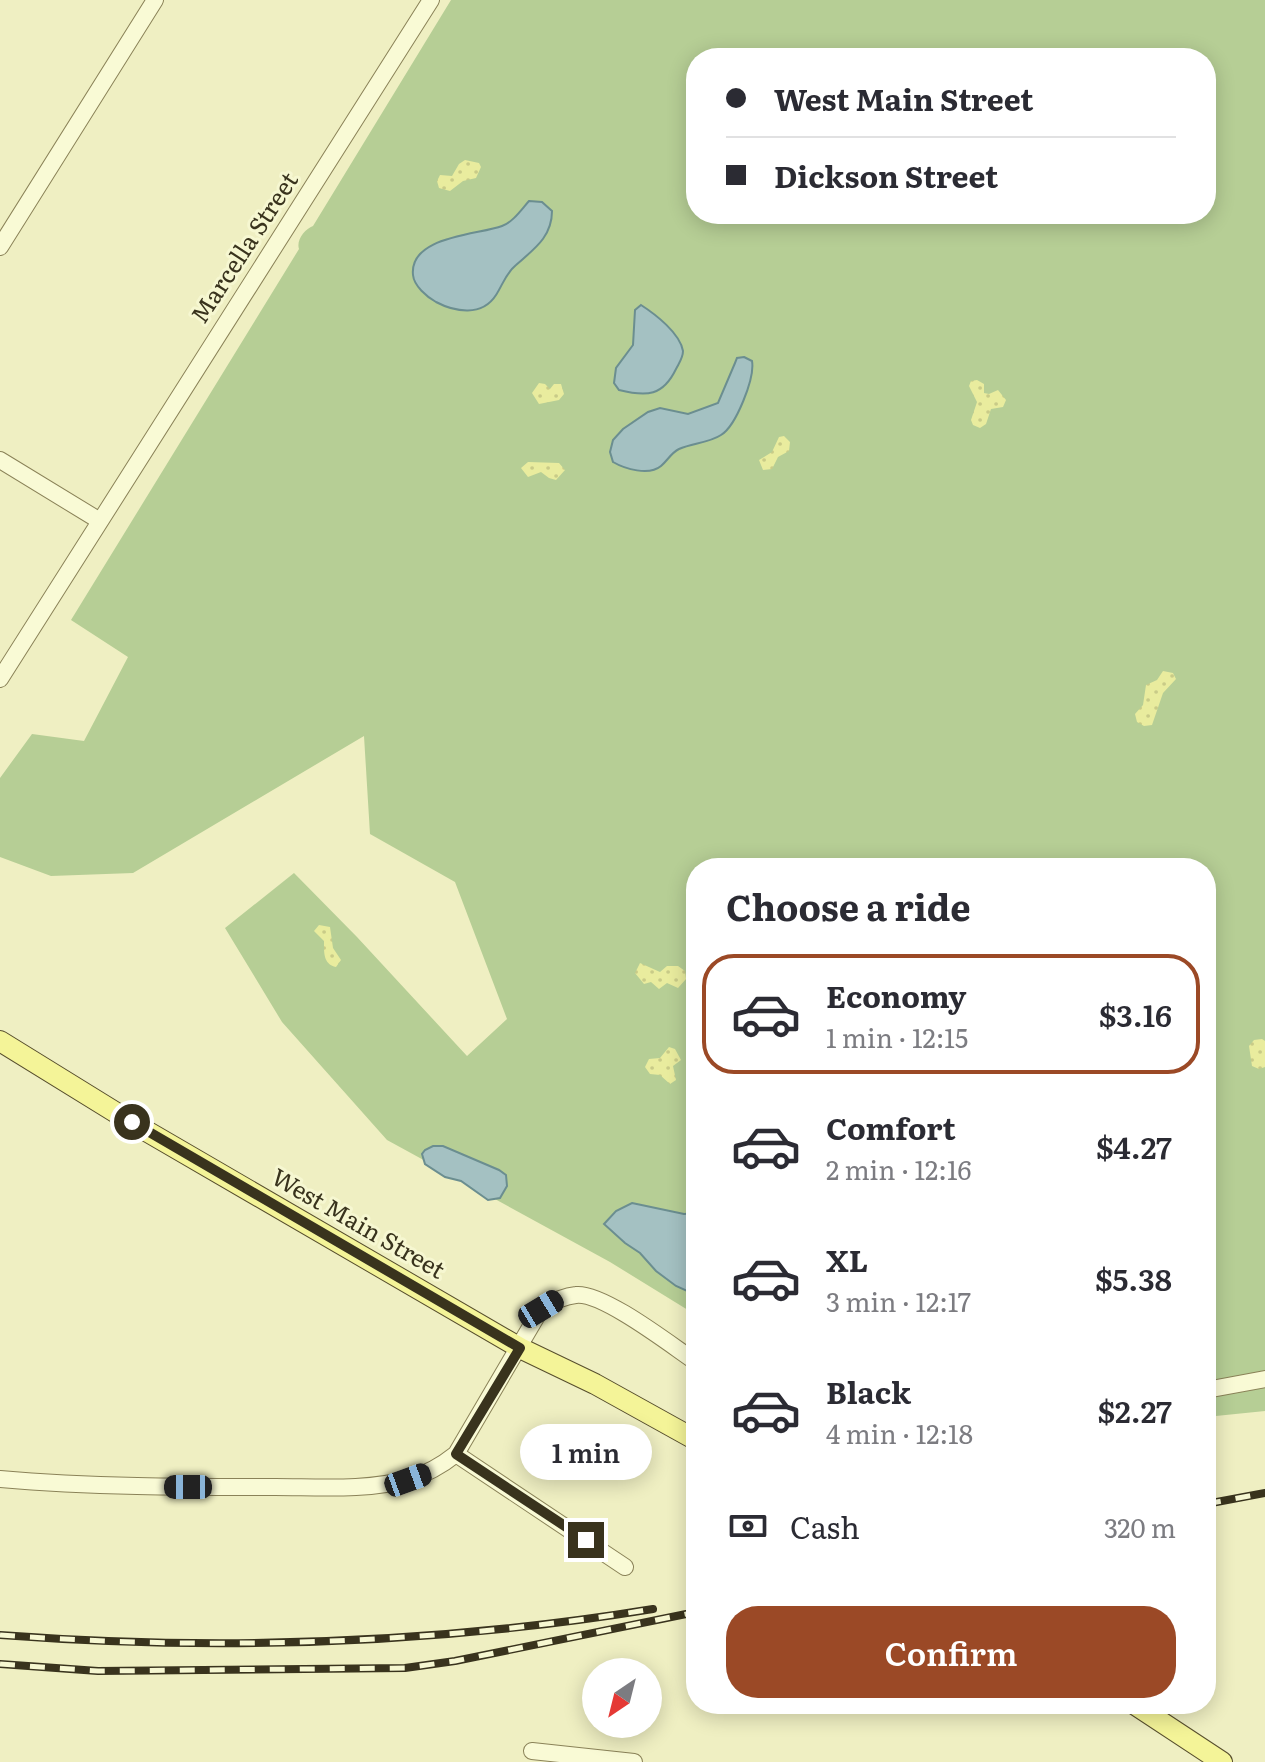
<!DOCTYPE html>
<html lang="en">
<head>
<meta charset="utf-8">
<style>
	body { margin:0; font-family:Literata,serif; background:#f7f7f7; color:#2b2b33; height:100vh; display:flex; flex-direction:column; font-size:30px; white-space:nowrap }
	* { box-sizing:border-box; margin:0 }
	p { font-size:26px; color:#7c7c81 }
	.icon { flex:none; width:44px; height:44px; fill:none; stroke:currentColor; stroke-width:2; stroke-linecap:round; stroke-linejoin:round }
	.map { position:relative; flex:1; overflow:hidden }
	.panel { position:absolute; left:686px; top:858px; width:530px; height:856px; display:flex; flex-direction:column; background:#fff; border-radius:32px; box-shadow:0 4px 20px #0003 }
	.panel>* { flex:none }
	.guide { position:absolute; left:686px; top:48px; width:530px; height:176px; border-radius:32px; box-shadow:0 4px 20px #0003; display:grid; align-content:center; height:176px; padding:0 40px; background:#fff }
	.needle { width:52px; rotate:215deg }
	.fabs { position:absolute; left:582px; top:1658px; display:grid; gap:16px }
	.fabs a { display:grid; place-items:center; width:80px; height:80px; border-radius:50%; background:#fff; box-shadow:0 4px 20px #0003; font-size:40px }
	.end { position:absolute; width:36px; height:36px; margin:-18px; border:10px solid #39331d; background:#fff; box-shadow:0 0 0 4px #fff }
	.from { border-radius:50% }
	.bubble { position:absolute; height:56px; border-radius:28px; background:#fff; box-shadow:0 4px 20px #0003; font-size:26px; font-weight:600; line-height:56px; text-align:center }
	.car { position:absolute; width:24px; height:48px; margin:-24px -12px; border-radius:10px; box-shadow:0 0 6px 2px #0007; background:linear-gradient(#222 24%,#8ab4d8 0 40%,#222 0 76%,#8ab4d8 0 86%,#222 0) }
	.guide b { display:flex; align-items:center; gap:28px; height:76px; font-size:30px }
	.guide b+b { border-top:2px solid #e1e1e2 }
	.guide i { width:20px; height:20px; background:#2b2b33 }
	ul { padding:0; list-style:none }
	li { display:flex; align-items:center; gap:24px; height:120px; margin:0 16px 12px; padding:0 24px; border:4px solid transparent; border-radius:32px }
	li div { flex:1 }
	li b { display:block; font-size:30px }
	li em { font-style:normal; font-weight:600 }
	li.current { border-color:#9b4926 }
	li>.icon { width:72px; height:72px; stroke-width:1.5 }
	h2 { padding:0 40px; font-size:36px; line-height:96px }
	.pay { display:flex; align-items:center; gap:20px; height:88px; padding:0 40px; font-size:30px }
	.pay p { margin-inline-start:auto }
	.action { display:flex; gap:16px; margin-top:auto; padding:16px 40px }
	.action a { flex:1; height:92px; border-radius:32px; background:#9b4926; color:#fff; font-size:32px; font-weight:600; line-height:92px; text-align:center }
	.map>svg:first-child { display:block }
	.grass { fill:#b6ce95; fill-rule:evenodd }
	.sand { fill:url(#sand-dots) }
	.water { fill:#a4c1c2; stroke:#6b8e90; stroke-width:2 }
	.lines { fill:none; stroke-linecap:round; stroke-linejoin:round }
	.minor-casing { stroke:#8a8258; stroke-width:18 }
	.major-casing { stroke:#574e2d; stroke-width:22 }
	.minor { stroke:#f9fad5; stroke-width:16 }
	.major { stroke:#f4f498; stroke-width:20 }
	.rail-casing { stroke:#39331d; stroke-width:8 }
	.rail { stroke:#f6f7d1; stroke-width:5; stroke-dasharray:15; stroke-linecap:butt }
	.route { stroke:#39331d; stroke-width:10 }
	.labels { text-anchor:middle; stroke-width:6; stroke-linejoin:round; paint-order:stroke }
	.street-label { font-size:24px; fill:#39331d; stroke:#f6f7d1 }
</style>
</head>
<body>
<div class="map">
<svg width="1265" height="1762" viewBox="0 0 1265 1762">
	<defs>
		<pattern id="sand-dots" width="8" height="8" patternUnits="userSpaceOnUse" patternTransform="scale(2)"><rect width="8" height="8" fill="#e9ec9e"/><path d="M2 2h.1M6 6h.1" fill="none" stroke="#c9cb88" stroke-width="1.8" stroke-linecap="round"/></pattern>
	</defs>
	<rect width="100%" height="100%" fill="#efefc2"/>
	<!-- grass -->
	<path class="grass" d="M451 0H1265V1411L1206 1417V868H696V1315L610 1262 387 1140 282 1022 225 928 294 873 357 937 467 1056 507 1019 455 882 370 834 364 736 133 873 51 876 0 857V778L32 734 84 741 128 657 71 620 299 249C296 240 305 229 313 226ZM696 58H1206V214H696Z"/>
	<!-- sand -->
	<path class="sand" d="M465 160 479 163 481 167 476 178 463 181 450 191 439 188 437 181 440 175 452 176 459 164Z
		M977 380 984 384V393L989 394 998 390 1006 400 1003 407 991 409 986 424 980 428 973 425 971 420 977 402 969 386 971 381Z
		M539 383 545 384 550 389 554 384H561L564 394 559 400 539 404 532 393Z
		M784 436 790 442 789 451 778 457 772 469 763 470 759 460 772 452 779 437Z
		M528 462 559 463 565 470 556 480 549 478 541 472 528 477 521 468Z
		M1163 671 1173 673 1176 679 1163 693 1152 725 1144 726 1137 722 1135 714 1143 705 1146 685 1157 680Z
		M319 925 330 927 333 948 341 960 336 967C323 964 324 952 324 941L314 931Z
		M640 963 660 972 667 966H678L685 971 686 979 678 988 667 983 659 989 651 982 644 984 635 973Z
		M1262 1039 1265 1041V1067L1259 1069 1252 1066 1249 1046 1254 1040Z
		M669 1047 675 1049 681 1060 673 1066 676 1080 670 1084 660 1075 650 1074 645 1067 649 1059 660 1058Z"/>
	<!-- water -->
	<path class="water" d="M529 201 542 202 552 211C552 237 534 249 516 265 506 273 503 284 496 295 482 317 455 312 436 302 427 297 414 286 413 275 409 236 478 235 502 226 513 222 521 210 529 201Z
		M641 305C655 314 680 333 683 351 683 358 679 363 676 369 663 396 647 397 619 390L614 383 616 368 633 345 635 310Z
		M744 357 752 361C755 378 736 426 721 435 709 443 692 443 679 449 671 453 668 460 661 466 649 476 625 469 613 462L610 452 613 440 623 429 648 412 660 408 688 414 718 403 735 363 737 358Z
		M433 1146H443L499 1170 506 1175 507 1186 500 1198 488 1200 461 1181 445 1177 425 1164 422 1154 425 1150Z
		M632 1203 684 1214 696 1213V1295L676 1286 656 1271 640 1253 625 1243 604 1224 616 1211Z"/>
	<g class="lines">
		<!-- minor casing -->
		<g class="minor-casing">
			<path id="minor" d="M0 247 155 0
				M0 460 100 521
				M0 679 431 0
				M1206 1390 1265 1379
				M456 1454 625 1567
				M0 1479C91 1487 183 1487 275 1487 318 1487 367 1491 409 1479 427 1474 441 1466 456 1454L541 1309C552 1302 563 1296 576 1295 603 1292 672 1346 696 1362
				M532 1751 634 1762"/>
		</g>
		<!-- major casing -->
		<g class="major-casing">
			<path id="major" d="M0 1041 136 1125 520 1348 595 1384 696 1440
				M1134 1704 1222 1762"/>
		</g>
		<!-- minor -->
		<use href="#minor" class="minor"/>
		<!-- major -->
		<use href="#major" class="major"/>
		<!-- rail casing -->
		<g class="rail-casing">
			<path id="rail" d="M1206 1504 1265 1493
				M0 1635C218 1651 437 1644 653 1609
				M0 1664 98 1671 405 1668 455 1661 696 1612"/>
		</g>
		<!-- rail -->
		<use href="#rail" class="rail"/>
	</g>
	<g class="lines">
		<!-- route -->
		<path class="route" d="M132 1122 520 1348 456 1454 586 1540"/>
	</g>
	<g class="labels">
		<!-- street labels -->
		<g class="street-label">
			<text transform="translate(245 248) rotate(-57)" y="8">Marcella Street</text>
			<text transform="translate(358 1224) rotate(30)" y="8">West Main Street</text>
		</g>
	</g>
</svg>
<div class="fabs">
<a><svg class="needle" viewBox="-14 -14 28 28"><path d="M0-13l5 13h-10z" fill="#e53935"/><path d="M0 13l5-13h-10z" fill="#7c7c81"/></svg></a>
</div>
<i class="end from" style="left:132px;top:1122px"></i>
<i class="end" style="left:586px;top:1540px"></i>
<div class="bubble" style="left:520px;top:1424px;width:132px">1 min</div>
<i class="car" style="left:541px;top:1309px;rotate:59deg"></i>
<i class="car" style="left:408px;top:1480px;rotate:70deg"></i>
<i class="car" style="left:188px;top:1487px;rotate:270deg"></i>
<div class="guide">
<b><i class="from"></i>West Main Street</b>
<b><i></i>Dickson Street</b>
</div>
<section class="panel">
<h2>Choose a ride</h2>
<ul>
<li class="current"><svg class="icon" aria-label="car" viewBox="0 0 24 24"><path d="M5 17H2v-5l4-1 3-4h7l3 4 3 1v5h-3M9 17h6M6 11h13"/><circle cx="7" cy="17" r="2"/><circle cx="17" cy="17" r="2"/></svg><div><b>Economy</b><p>1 min · 12:15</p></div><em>$3.16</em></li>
<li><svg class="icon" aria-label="car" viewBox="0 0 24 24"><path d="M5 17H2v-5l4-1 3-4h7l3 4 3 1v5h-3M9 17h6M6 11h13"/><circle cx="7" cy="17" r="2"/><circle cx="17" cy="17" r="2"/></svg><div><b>Comfort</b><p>2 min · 12:16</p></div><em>$4.27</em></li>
<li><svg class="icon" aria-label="car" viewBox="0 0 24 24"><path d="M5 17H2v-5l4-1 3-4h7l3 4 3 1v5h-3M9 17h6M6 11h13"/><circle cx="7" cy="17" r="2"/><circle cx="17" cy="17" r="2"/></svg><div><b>XL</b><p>3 min · 12:17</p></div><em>$5.38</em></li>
<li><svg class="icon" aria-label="car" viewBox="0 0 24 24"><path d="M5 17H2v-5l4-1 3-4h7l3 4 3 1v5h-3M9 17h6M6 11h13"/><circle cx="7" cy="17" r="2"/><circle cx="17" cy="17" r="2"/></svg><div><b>Black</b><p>4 min · 12:18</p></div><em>$2.27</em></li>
</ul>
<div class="pay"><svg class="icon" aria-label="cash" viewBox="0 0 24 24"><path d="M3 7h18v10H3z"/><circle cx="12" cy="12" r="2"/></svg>Cash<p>320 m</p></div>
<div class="action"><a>Confirm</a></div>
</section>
</div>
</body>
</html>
